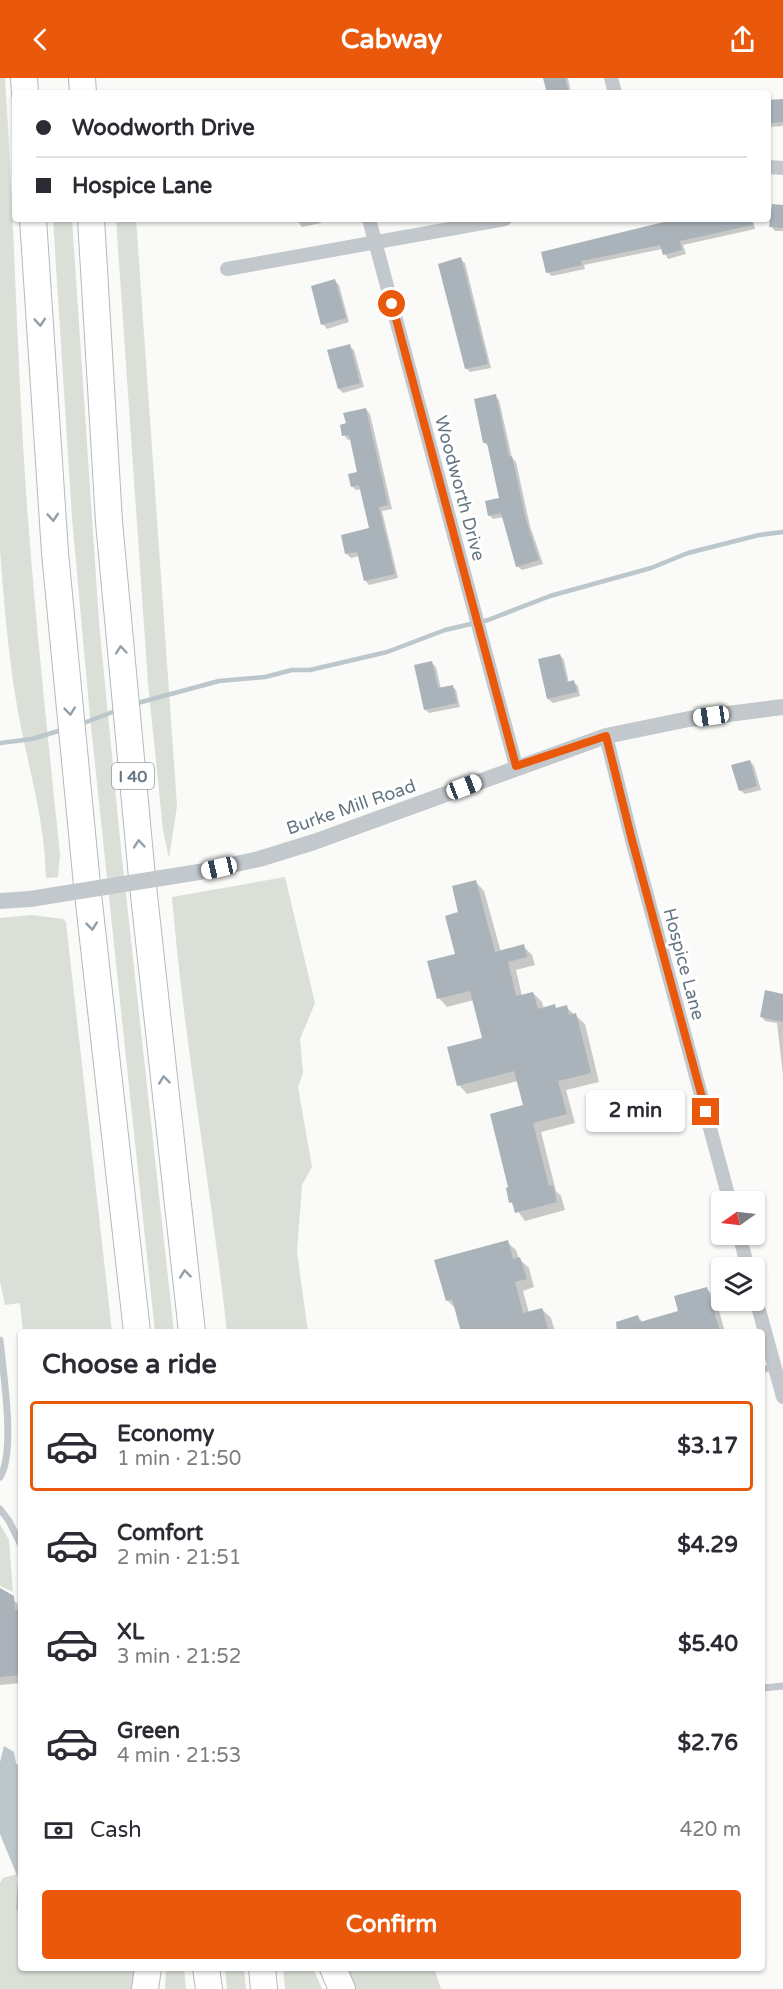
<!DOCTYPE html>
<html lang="en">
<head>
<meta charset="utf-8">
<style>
	body { margin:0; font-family:"Varela Round",sans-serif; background:#f7f7f7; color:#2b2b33; height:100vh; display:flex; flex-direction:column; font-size:22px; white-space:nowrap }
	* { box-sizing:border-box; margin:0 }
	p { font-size:20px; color:#7c7c81 }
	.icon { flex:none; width:33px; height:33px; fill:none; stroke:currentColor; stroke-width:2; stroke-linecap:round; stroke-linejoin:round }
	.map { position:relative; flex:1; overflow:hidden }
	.sheet { position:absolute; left:18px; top:1251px; width:747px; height:642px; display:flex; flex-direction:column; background:#fff; border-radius:6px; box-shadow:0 2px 4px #0004 }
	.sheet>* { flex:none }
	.banner { position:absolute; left:12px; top:12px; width:759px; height:132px; border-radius:6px; box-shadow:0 2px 4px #0004; display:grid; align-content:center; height:132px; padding:0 24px; background:#fff }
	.needle { width:39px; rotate:256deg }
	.controls { position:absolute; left:711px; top:1113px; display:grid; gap:12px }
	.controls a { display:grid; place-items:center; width:54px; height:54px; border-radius:6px; background:#fff; box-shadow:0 2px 4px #0004; font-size:30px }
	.end { position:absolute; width:27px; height:27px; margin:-14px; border:8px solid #ea580c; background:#fff; box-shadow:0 0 0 3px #fff }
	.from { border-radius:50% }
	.bubble { position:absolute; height:42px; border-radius:6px; background:#fff; box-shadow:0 2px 4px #0004; font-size:20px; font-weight:700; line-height:42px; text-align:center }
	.car { position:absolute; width:18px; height:36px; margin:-18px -9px; border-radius:8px; box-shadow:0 0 4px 2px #0007; background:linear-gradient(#fff 24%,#345 0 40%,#fff 0 76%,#345 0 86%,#fff 0) }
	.banner b { display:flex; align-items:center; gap:21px; height:57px; font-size:22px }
	.banner b+b { border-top:2px solid #e1e1e2 }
	.banner i { width:15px; height:15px; background:#2b2b33 }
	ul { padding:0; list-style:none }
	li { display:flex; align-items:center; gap:18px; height:90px; margin:0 12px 9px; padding:0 12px; border:3px solid transparent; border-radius:6px }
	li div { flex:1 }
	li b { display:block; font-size:22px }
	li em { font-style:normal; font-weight:700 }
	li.on { border-color:#ea580c }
	li>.icon { width:54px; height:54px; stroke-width:1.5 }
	h2 { padding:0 24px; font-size:27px; line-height:72px }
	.pay { display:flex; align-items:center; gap:15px; height:66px; padding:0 24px; font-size:22px }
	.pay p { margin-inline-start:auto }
	.button { display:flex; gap:12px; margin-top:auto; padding:12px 24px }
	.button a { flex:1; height:69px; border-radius:6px; background:#ea580c; color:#fff; font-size:24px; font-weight:700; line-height:69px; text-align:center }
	header { display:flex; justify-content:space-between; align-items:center; height:78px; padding:0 24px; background:#ea580c; color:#fff; font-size:27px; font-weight:700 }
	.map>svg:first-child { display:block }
	.green { fill:#dadfd7 }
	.water { fill:#bbc7cb }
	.shadow { fill:#0003 }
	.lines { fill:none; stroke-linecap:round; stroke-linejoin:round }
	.stream { stroke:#bbc7cb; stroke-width:4.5 }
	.building { fill:#aab3b9 }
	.motorway-casing { stroke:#b4b9bd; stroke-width:28 }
	.service { stroke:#c3c8cc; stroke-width:7 }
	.minor { stroke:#c3c8cc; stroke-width:14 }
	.tertiary { stroke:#c3c8cc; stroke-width:16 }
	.motorway { stroke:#fff; stroke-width:26 }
	.tertiary-bridge { stroke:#c3c8cc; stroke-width:16 }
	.oneway { stroke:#939fa8 }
	.route { stroke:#ea580c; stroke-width:8 }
	.labels { text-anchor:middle; stroke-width:6; stroke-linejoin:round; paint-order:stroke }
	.shield { fill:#fff; stroke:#939fa8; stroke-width:1.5 }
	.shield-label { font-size:16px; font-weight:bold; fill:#657683 }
	.street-label { font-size:18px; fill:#657683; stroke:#fff }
</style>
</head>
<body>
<header><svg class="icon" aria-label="back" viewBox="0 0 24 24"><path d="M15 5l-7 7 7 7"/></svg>Cabway<svg class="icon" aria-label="share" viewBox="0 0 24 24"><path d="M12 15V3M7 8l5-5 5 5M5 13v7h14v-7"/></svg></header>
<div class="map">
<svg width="783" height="1911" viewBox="0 0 783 1911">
	<rect width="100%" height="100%" fill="#fafaf8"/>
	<!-- green -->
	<path class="green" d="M0 0H5C13 122 16 244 23 367 31 504 46 641 60 777L58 799 46 800C45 742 27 685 17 628 8 576 4 524 0 472Z
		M53 141H72L99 544 121 771 174 1254H155L90 639 72 440Z
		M116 141H136L177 728 169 780 163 752 148 605Z
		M285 799 315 925 300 961 303 995 298 1009 312 1089 302 1107 297 1174 308 1254H227C211 1109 184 965 172 819Z
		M32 837 63 841 66 844 112 1254H23L20 1225 5 1227 0 1204V840Z
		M0 1446 9 1462 13 1514 0 1508Z
		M17 1796 21 1890H142L141 1911H0V1805L3 1800Z
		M166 1890H184L186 1911H165Z
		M225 1890H244L246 1911H227Z
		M283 1890H313L322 1911H285Z
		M343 1890H434L441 1911H352Z"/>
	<!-- water -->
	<path class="water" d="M4 1668 14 1674 16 1685 21 1691V1841L16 1831 18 1800 0 1756V1684Z"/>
	<!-- shadow -->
	<path class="shadow" d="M546 0H568L571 15H549Z
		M783 22V48L768 49V23Z
		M783 129V153H775L771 148Z
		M288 141H321V145L302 149 297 142 291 144Z
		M681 141H753L755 151 683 167 686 176 668 181 662 171 584 187 585 191 552 198 547 194Z
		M460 181 465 185 491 290 470 294 466 290Z
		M335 203 339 207 349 244 327 251 323 246Z
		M349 268 354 272 364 309 343 315 339 311Z
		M495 318 499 322 512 380 516 384 530 448 543 486 522 492 517 488 504 439 493 441 489 437 501 421 490 370 485 365Z
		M366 331 370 336 392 431 382 433 398 500 369 507 365 502 359 478 351 480 347 476 371 451 362 411 356 412 352 408 359 395 351 361 348 362 344 357 347 346Z
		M560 577 564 582 569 605 574 604 578 608 580 618 553 625 548 621Z
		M432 585 436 589 441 611 452 608 456 612 460 629 429 635 425 631Z
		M750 683 754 688 761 712 745 716 740 712Z
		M476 804 484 813 501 874 523 868 532 877 535 887 516 892 522 918 533 915 542 924 544 931 566 929 585 946 599 1004 566 1012 575 1045 541 1054 556 1113 561 1118 565 1132 525 1143 511 1124 510 1110 525 1028 518 1003 467 1016 459 1007 484 961 474 922 447 929 439 920 456 877 460 835Z
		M783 917V997L777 945 765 943 761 938Z
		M507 1164 516 1172 519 1181 529 1190 534 1209 523 1213 529 1235 542 1231 551 1240 555 1254H458L463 1253 457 1232 447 1222Z
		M706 1210 715 1219 725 1254H620L638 1239 643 1244 680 1234Z
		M0 1513 21 1528V1605L0 1607Z"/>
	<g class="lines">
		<!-- stream -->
		<path class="stream" d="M134 626 219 603 265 599 292 592H310L387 574 445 552 488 542 550 518 651 490 688 475 759 457 783 454
			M81 646 118 632
			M0 665 32 661 65 651"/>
	</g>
	<!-- building -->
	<path class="building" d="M543 0H565L569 15H547Z
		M783 21V44L768 45V22Z
		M772 126 783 127V150L769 149Z
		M676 141H752L753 147 680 163 682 172 663 177 660 167 581 183 582 187 546 195 541 174Z
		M461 179 488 286 465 291 438 186Z
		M335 201 346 240 321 247 311 208Z
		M350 266 360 305 338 311 327 272Z
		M496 316 509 379 512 378 526 442 539 482 516 489 501 435 488 438 485 423 499 420 487 365H483L474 321Z
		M366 330 388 427 379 429 395 496 364 503 357 474 345 476 341 457 369 450 359 407 351 409 348 396 357 394 349 357 342 358 340 347 346 345 343 335Z
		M560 576 567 604 574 602 577 614 547 621 538 581Z
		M432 583 438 610 453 607 457 625 424 632 414 587Z
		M750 682 757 708 739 713 731 687Z
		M476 802 495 874 524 866 527 879 508 884 516 918 533 914 538 931 555 926 556 930 567 927 569 937 576 935 591 995 558 1003 567 1036 533 1045 549 1108 553 1107 557 1124 515 1135 512 1124 509 1125 506 1110 508 1109 490 1036 523 1027 514 993 457 1008 447 969 482 960 470 913 437 921 427 883 455 876 445 838 458 834 452 808Z
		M765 912 783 916V944L760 939Z
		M508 1162 513 1181 520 1179 527 1201 515 1204 523 1235 542 1230 549 1254H461L452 1221 446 1223 434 1182Z
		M707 1209 720 1254H617L616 1244 638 1237 640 1244 678 1233 674 1218Z
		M0 1510 14 1518 15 1532H21V1597L0 1599Z"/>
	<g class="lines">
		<!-- motorway casing -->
		<g class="motorway-casing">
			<path id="motorway" d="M24 0 25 15
				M82 0 83 15
				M33 141 55 475 87 807 137 1254
				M91 141 109 444 142 799 192 1254
				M206 1890 209 1911
				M262 1890 264 1911
				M333 1890 342 1911
				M145 1911 148 1890"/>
		</g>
		<!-- service -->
		<path class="service" d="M0 1262C3 1294 16 1374 0 1399
			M762 1292 775 1288
			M0 1431 9 1443 21 1467
			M762 1610 783 1608"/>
		<!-- minor -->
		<path class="minor" d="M611 0 615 15
			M768 89 783 90
			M369 141 516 688
			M227 191 505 141
			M606 658 632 762 730 1124
			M739 1156 748 1190
			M754 1214 783 1319"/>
		<!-- tertiary -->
		<path class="tertiary" d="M199 794 259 781 314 764 606 658 689 641 783 629
			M0 823 30 821"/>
		<!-- motorway -->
		<use href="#motorway" class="motorway"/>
		<!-- tertiary-bridge -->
		<path class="tertiary-bridge" d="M30 821 199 794"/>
	</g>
	<!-- one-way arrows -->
	<defs><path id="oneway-chevron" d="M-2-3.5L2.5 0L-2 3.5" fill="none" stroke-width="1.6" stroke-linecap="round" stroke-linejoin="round" transform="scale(1.5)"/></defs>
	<g class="oneway">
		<use href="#oneway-chevron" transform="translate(40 244) rotate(86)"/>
		<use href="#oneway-chevron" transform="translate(53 439) rotate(86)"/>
		<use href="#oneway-chevron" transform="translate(121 572) rotate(-95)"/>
		<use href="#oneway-chevron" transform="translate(70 633) rotate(84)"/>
		<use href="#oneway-chevron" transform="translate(139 766) rotate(-95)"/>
		<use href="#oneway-chevron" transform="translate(92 848) rotate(84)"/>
		<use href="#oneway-chevron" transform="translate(164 1002) rotate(-96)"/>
		<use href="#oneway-chevron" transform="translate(185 1196) rotate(-96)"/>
	</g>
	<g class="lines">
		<!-- route -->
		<path class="route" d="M392 226 516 688 606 658 632 762 706 1034"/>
	</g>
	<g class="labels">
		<!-- shield labels -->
		<rect class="shield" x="112" y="685" width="42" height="26" rx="4.5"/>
		<g class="shield-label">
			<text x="133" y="704">I 40</text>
		</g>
		<!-- street labels -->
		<g class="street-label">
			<text transform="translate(460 410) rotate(75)" y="6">Woodworth Drive</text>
			<text transform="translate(351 729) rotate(-19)" y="6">Burke Mill Road</text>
			<text transform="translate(684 886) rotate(75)" y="6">Hospice Lane</text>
		</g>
	</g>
</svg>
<div class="controls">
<a><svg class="needle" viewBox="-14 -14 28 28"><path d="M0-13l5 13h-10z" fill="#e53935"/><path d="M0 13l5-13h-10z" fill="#7c7c81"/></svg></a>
<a><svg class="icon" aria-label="layers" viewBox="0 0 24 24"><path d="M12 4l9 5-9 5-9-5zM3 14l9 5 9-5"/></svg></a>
</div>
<i class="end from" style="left:392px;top:226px"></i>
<i class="end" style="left:706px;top:1034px"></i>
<div class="bubble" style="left:586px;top:1012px;width:99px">2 min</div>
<i class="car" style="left:711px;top:638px;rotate:262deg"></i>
<i class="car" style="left:464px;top:709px;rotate:69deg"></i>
<i class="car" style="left:219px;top:790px;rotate:257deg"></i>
<div class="banner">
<b><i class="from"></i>Woodworth Drive</b>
<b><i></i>Hospice Lane</b>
</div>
<section class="sheet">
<h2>Choose a ride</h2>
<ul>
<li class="on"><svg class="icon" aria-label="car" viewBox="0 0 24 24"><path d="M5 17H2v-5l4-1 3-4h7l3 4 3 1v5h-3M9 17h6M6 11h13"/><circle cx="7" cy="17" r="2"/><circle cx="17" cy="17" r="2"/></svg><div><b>Economy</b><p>1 min · 21:50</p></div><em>$3.17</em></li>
<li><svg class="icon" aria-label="car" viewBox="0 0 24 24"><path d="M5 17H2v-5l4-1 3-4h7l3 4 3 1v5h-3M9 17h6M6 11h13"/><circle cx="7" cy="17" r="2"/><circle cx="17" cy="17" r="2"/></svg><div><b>Comfort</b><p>2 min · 21:51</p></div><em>$4.29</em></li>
<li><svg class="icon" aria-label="car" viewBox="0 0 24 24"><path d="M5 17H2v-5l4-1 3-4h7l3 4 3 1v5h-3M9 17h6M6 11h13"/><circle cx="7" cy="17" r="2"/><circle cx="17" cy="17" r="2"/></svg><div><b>XL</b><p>3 min · 21:52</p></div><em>$5.40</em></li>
<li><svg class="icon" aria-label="car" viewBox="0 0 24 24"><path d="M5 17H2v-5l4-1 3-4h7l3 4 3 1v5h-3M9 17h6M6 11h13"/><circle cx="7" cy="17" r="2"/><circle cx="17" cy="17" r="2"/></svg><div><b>Green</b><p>4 min · 21:53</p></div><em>$2.76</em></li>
</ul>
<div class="pay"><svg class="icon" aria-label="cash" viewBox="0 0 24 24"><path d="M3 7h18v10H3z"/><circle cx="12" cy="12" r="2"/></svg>Cash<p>420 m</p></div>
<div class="button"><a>Confirm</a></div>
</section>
</div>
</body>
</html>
